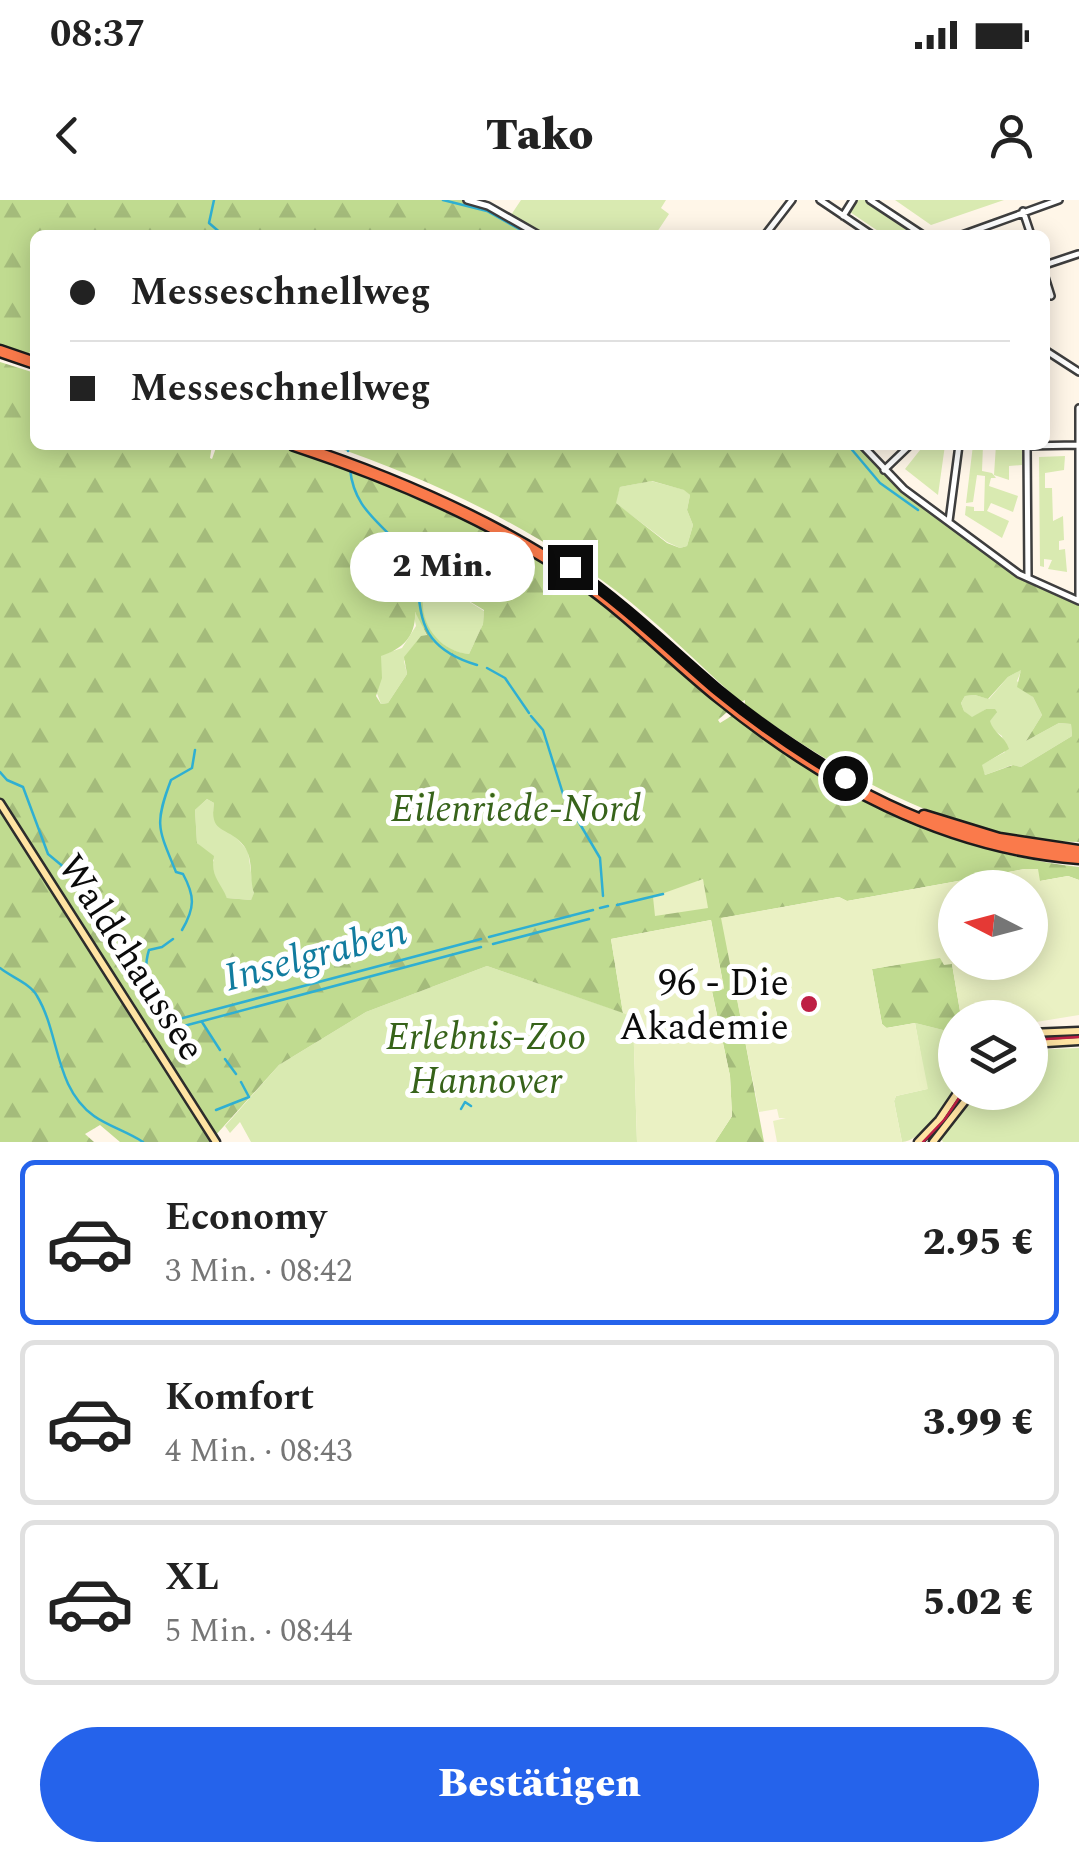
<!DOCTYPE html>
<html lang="de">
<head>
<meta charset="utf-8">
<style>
	body { margin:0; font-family:Spectral,serif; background:#f6f6f6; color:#222; height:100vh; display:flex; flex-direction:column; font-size:38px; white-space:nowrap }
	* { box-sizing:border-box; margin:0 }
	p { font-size:32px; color:#767676 }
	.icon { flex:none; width:55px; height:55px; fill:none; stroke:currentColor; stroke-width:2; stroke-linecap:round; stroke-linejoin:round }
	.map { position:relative; height:942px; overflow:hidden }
	.details { display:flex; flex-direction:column; background:#fff; flex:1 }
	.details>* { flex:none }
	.guide { position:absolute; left:30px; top:30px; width:1020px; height:220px; border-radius:15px; box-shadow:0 5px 25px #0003; display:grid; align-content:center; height:220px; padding:0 40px; background:#fff }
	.needle { width:65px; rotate:276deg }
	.buttons { position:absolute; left:938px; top:670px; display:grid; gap:20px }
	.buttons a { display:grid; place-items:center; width:110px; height:110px; border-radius:50%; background:#fff; box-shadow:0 5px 25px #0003; font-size:50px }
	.end { position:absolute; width:45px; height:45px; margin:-22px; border:12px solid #0b0b0b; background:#fff; box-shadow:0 0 0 5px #fff }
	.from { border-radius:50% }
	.bubble { position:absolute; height:70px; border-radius:35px; background:#fff; box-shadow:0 5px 25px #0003; font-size:32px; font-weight:800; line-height:70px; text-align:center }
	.guide b { display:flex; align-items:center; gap:35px; height:95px; font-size:38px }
	.guide b+b { border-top:2px solid #e0e0e0 }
	.guide i { width:25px; height:25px; background:#222 }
	ul { padding:18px 0 0; list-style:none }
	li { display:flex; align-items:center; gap:30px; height:165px; margin:0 20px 15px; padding:0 20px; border:5px solid #e0e0e0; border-radius:15px }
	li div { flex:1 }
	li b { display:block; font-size:38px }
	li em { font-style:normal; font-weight:800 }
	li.on { border-color:#2563eb }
	li>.icon { width:90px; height:90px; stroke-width:1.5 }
	.button { display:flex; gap:20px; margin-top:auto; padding:20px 40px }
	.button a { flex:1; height:115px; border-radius:60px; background:#2563eb; color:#fff; font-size:40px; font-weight:800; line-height:115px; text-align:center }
	.status { display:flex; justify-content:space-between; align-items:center; height:70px; padding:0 50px; background:#fff; direction:ltr }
	.status svg { height:28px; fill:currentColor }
	header { display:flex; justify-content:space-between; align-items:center; height:130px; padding:0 40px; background:#fff; font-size:45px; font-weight:800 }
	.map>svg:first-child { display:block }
	.green { fill:#d9eab1 }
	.forest { fill:url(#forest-firs); fill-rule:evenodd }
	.pitch { fill:#eaf1c3; fill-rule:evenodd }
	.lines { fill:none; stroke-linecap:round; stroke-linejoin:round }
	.stream { stroke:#2fafd2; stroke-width:2.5 }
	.street-casing { stroke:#3e3e3e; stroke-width:10 }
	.secondary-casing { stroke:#2d2d2d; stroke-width:11 }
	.highway-casing { stroke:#1c1c1c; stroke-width:15 }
	.street { stroke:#fff; stroke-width:5 }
	.secondary { stroke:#ffe4a3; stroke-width:6 }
	.highway { stroke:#fa7a4b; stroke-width:10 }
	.tram { stroke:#be1f44; stroke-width:2.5 }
	.route { stroke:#0b0b0b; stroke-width:12 }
	.poi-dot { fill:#be1f44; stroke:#fff; stroke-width:4 }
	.labels { text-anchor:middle; stroke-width:10; stroke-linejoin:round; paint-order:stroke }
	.park-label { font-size:38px; font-style:italic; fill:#37631a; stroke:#fff }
	.street-label { font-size:38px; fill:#0b0b0b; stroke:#fff }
	.poi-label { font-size:38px; fill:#0b0b0b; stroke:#fff; text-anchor:end }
	.water-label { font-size:40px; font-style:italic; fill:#117c9f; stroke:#fff }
</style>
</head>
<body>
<div class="status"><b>08:37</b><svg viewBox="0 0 49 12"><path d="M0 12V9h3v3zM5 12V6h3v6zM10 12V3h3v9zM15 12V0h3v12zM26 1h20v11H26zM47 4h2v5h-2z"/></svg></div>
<header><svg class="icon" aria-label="back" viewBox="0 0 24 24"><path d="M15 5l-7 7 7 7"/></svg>Tako<svg class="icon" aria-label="person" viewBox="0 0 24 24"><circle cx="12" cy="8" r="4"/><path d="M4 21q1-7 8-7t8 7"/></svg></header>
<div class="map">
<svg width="1079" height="942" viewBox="0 0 1079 942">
	<defs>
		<pattern id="forest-firs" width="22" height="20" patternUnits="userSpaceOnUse" patternTransform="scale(2.5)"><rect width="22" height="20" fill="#c0db90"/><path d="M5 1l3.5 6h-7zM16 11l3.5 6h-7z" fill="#a4bb7b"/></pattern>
	</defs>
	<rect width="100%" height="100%" fill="#fff6e8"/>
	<!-- green -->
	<path class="green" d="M521 0H666L661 8 669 14 655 35H539L509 18Z
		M858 0H867L922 35H884L850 12Z
		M895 0H1004L931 25Z
		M924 245H945L938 295 905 269Z
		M973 245H983L982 271 992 273 996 278H991L989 286 1018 296 1013 312 991 303 987 311 1009 321 1002 338 965 315 966 306 974 307V311H984L985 276 977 275 973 302 966 303Z
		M996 245H1022V265L1009 266V280L994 275Z
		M1065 256 1064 270 1045 273V288H1052L1053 321 1063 316 1064 340 1059 341V350L1065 349 1067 372 1048 369 1052 360 1044 359V367L1040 366 1039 257Z
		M651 281 685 290 690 295 687 310 693 325 687 346 680 348 667 342 615 303 620 287Z
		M433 390 452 391 484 411 483 424 469 454C442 452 420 428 423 399Z
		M413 411 418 415 427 436 404 461 407 474 388 503 381 504 376 491C383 475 378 469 381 455L402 448 416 426Z
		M1022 469 1017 481 1033 497 1042 515 1026 541 1059 523 1071 524 1072 536 1021 567 1012 565 985 575 981 565 1005 552 1002 536 992 529 986 509 972 518 964 511 961 503 965 496 975 495 989 499 1008 477Z
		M207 599 214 603 213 611 248 651 254 694 251 700 227 698 214 678 211 666 214 660 197 643 195 610Z
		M487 766 633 816 637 942H251L240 922 230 933 225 926 279 865 366 812Z
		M915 823 955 833C955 849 957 867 955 883 953 901 920 942 902 942L894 901 896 896 927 889Z
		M1079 848V942H943L941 939 977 893 1030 892V850Z"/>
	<!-- forest -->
	<path class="forest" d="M0 0H467L488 6 539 35H35V157L31 156V151L27 155 0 145Z
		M0 162 35 173V245H212L210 258 212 259 217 245H280L355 271 492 333 575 382 727 512 718 520 720 523 733 515C840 595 944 651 1079 667V680L1068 676 1040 681 1025 669 847 701 839 697 722 718 764 942H715L732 916 730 876 712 791 724 788 711 720 611 739 623 813 487 766 366 812 279 865 214 937 216 942H120L100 925 85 934 94 942H0ZM433 390 452 391 484 410 483 424 469 454C442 452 421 427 423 400ZM415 412 427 435 421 436 404 457 407 474 388 503 381 504 376 496 382 478 381 456C404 449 416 435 415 412ZM207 599 214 603C209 636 228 625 244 646 254 659 249 678 254 693L251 700 227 698C220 681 210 676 214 656L197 643 195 610Z
		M329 245H862L893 280 1019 374 1079 402V642C954 640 844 576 745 505V500L741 502C699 465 660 424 615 390 530 326 430 279 329 245ZM652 281 684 290 690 295 687 310 693 325 687 346 680 348 667 343 616 303 620 287ZM1021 470 1017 487 1033 497 1042 515 1026 541 1059 523 1071 524 1072 536 1021 567 1013 565 985 575 982 565 1009 549C1005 536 993 533 990 521L997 512 995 509H986L972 517 964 511 961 503 965 496 975 495 988 499 1008 477Z
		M940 757 952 764 961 817 955 818V833L915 823 886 828 882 824 872 769Z"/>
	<!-- pitch -->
	<path class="pitch" d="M1025 669H1038L1040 681 1068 676 1079 680V815L1030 823V818L961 817 952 764 944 765 940 758 872 769 882 824 887 828 915 823 928 889 896 896 894 901 902 942H777L773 921 786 918H779L777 909 759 912 721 718 839 697 847 701ZM955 688H1030V762H955Z
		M703 679 708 708 655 716 653 697Z
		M711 720 724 789 712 792 730 876 732 916 715 942H637L633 817 623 813 611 739Z"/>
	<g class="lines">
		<!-- stream -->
		<path class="stream" d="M214 0 209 23 223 35
			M443 0 487 11 530 35
			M347 245 348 251
			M848 245 880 283 918 310
			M350 269C355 318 392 325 411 364 422 387 415 416 432 438 443 452 460 460 477 465
			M487 468 505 478 529 513
			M531 516 543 530 564 597 600 658 603 696
			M0 572 7 580 23 587 48 654 78 679 90 718 107 739 116 737 140 749
			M617 705 663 694
			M600 708 608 706
			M182 730C195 708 195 696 183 674L176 672C158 628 154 625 171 580L192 568 195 550
			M489 737 593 710
			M173 739 162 747 149 750C144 765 146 787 151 802 155 811 161 813 164 823L481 739
			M493 744 589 719
			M0 768C11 777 31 784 37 796 60 834 54 887 94 916 108 926 128 932 143 942
			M202 822 220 850
			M165 831 481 747
			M225 859 236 874
			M461 909 465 902 471 906
			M216 910 249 897 241 882"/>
		<!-- street casing -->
		<g class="street-casing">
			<path id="street" d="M467 0 488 6 539 35
				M820 0 872 35
				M870 0 923 35
				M1023 11 1031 35
				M843 16 853 0
				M765 35 792 0
				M962 35 1059 0
				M1045 65 1078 54
				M1045 77 1051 96
				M1045 150 1079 172
				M862 245 904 289 1019 374 1079 401V208
				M1027 245 1028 378
				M1027 246 1077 245
				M884 270 910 245
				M949 321 959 245"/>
		</g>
		<!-- secondary casing -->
		<g class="secondary-casing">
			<path id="secondary" d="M0 603 216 942
				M1030 833 1079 831
				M1030 844 1079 841
				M918 942 939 920 958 892
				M933 942 972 892"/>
		</g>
		<!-- highway casing -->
		<g class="highway-casing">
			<path id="highway" d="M0 151 35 163
				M294 245C394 278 493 320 580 380 630 415 672 459 719 497 824 582 942 647 1079 658
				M924 616 999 639 1079 651"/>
		</g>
		<!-- street -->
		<use href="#street" class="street"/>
		<!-- secondary -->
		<use href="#secondary" class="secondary"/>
		<!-- highway -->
		<use href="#highway" class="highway"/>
		<!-- tram -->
		<path class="tram" d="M1030 840 1079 837
			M923 942 945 919 963 892"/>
	</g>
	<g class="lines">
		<!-- route -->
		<path class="route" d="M570 367C623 403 669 448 718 490 758 523 801 552 845 578"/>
	</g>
	<!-- markers -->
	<circle class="poi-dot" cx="809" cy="804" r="10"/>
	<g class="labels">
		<!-- park labels -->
		<g class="park-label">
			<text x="516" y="621">Eilenriede-Nord</text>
			<text x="486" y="849">Erlebnis-Zoo<tspan x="486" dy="44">Hannover</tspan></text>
		</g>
		<!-- street labels -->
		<g class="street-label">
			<text transform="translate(132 757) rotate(57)" y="13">Waldchaussee</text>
		</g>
		<!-- poi labels -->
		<g class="poi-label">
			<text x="789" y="795">96 - Die<tspan x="789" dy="44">Akademie</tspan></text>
		</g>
		<!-- water labels -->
		<g class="water-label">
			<text transform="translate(315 753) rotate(-15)" y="14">Inselgraben</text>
		</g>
	</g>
</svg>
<div class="buttons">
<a><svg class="needle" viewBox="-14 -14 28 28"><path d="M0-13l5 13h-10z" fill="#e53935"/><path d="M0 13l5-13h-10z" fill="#767676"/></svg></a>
<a><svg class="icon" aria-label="layers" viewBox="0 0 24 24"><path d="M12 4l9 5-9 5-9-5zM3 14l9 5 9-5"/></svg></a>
</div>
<i class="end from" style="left:845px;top:578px"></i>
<i class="end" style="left:570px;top:367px"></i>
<div class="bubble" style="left:350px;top:332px;width:185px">2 Min.</div>
<div class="guide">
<b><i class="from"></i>Messeschnellweg</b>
<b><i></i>Messeschnellweg</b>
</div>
</div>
<section class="details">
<ul>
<li class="on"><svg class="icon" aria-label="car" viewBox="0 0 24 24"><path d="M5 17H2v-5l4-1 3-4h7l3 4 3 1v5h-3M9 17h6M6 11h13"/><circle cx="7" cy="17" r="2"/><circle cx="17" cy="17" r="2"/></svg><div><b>Economy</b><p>3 Min. · 08:42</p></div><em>2.95 €</em></li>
<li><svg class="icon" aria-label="car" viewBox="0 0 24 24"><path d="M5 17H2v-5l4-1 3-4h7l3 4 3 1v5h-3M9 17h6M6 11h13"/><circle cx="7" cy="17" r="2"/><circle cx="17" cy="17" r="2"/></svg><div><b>Komfort</b><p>4 Min. · 08:43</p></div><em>3.99 €</em></li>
<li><svg class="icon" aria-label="car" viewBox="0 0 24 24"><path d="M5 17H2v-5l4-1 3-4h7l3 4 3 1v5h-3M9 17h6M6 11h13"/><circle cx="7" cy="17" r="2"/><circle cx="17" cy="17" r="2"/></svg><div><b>XL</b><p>5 Min. · 08:44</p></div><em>5.02 €</em></li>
</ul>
<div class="button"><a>Bestätigen</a></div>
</section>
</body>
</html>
